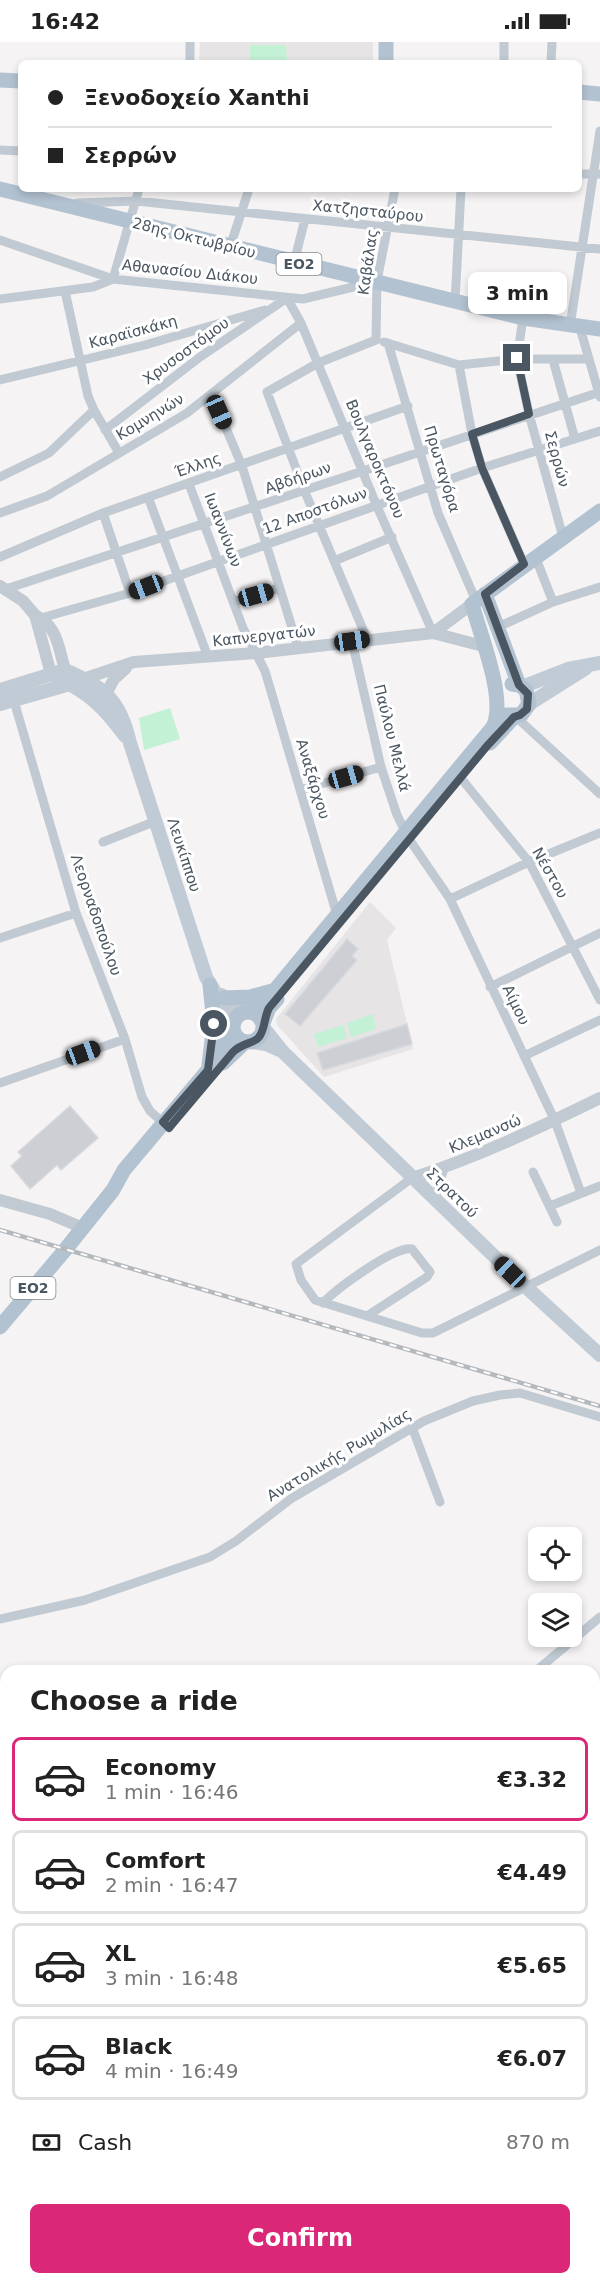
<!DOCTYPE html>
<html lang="en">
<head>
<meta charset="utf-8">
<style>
	body { margin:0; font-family:"DejaVu Sans",sans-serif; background:#f6f6f6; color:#222; height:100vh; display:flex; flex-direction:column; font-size:22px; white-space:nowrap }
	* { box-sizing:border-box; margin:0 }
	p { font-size:20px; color:#767676 }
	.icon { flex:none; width:33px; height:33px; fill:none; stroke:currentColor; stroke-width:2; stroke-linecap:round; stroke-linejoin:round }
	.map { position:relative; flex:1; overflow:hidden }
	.sheet { position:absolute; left:0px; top:1623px; width:600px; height:620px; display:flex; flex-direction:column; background:#fff; border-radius:18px 18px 0 0; box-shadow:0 3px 9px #0003 }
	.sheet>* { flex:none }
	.banner { position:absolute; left:18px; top:18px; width:564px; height:132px; border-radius:9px; box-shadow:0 3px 9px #0003; display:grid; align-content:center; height:132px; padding:0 30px; background:#fff }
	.controls { position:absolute; left:528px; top:1485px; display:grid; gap:12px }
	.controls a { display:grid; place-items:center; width:54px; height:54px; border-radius:9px; background:#fff; box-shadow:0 3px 9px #0003; font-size:30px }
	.end { position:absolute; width:27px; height:27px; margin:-14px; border:8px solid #4a5661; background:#fff; box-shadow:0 0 0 3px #fff }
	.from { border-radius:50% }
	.bubble { position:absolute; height:42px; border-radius:9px; background:#fff; box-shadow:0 3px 9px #0003; font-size:20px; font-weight:700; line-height:42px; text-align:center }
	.car { position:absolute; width:18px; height:36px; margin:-18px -9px; border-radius:8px; box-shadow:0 0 4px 2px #0007; background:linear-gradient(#222 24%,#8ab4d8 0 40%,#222 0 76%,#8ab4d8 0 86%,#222 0) }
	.banner b { display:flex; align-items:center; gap:21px; height:57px; font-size:22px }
	.banner b+b { border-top:2px solid #e0e0e0 }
	.banner i { width:15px; height:15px; background:#222 }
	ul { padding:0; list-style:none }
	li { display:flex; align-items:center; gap:18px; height:84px; margin:0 12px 9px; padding:0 18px; border:3px solid #e0e0e0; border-radius:9px }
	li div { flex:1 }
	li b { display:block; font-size:22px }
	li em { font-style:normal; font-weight:700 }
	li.active { border-color:#db2777 }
	li>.icon { width:54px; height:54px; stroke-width:1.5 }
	h2 { padding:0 30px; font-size:27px; line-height:72px }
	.pay { display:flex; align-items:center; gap:15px; height:66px; padding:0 30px; font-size:22px }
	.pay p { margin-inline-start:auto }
	.primary-button { display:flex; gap:12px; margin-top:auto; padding:12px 30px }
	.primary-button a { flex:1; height:69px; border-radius:9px; background:#db2777; color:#fff; font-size:24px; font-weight:700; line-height:69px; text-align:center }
	.status { display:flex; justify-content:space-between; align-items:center; height:42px; padding:0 30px; background:#fff; direction:ltr }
	.status svg { height:16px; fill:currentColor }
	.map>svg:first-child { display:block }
	.education { fill:#e6e4e5 }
	.green { fill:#c3f1d5 }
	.building { fill:#cdcfd5; stroke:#d7d9de; stroke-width:1.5 }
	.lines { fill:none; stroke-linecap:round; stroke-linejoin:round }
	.minor { stroke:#c1cad2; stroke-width:9 }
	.tertiary { stroke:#c1cad2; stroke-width:12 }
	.secondary { stroke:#c1cbd6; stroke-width:14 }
	.primary { stroke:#b3c2d1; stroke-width:15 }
	.rail-casing { stroke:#b5b8bd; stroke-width:4.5 }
	.rail { stroke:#fff; stroke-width:2; stroke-dasharray:7; stroke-linecap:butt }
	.route { stroke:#4a5661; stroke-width:8 }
	.labels { text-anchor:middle; stroke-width:6; stroke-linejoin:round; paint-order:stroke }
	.shield { fill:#fff; stroke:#808990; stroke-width:1.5 }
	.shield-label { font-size:14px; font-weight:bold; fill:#4a5661 }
	.street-label { font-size:15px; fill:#4a5661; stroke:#fff }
</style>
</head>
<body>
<div class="status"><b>16:42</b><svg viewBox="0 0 49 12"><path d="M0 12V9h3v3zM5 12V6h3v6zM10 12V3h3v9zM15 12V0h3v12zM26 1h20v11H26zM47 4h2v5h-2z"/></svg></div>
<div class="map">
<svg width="600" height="2242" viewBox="0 0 600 2242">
	<rect width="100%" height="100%" fill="#f5f3f3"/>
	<!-- education -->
	<path class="education" d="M200 0H373V21H199Z
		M370 860 396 886 387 898 413 1007 324 1035 277 983 276 977Z"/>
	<!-- green -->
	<path class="green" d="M250 3H286L287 21H250Z
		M170 666 180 697 144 708 139 676Z
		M373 972 376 987 351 995 347 981Z
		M343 983 347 996 318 1005 314 992Z"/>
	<!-- building -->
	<path class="building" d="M347 897 358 907 352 914 357 918 300 984 285 972Z
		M407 982 412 1002 323 1028 317 1011Z
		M70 1064 98 1096 61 1128 57 1123 30 1147 11 1124 22 1114 18 1110Z"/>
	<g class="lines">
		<!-- minor -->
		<path class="minor" d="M504 0V21
			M190 21V0
			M551 21 552 0
			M0 108 21 109
			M579 132H600
			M77 161 136 159 600 207
			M0 198 113 237
			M230 205 249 147
			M294 221 305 177
			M113 237 139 147
			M65 249 88 354 94 368 119 411
			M0 257 93 245 113 237 303 257 370 241
			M455 260 461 147
			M523 276 517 317 529 372 563 495
			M570 284 600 89
			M580 286 600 355
			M376 298 377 239 395 147
			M384 300 459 323 517 317H588
			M388 301 438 471 476 559
			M553 318 575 397
			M459 323 472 392 482 426 524 522
			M0 338 145 303 265 268
			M212 353 242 424 298 605
			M105 388 200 315 287 256 301 281 376 462 433 591
			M0 435 49 411 94 368
			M189 442 243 586 265 629 337 873
			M148 455 208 615
			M0 471 47 454 187 371 301 281
			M103 471 130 551
			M535 514 553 560
			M0 515 103 471 408 364
			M334 519 392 495
			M6 547C204 483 402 415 600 350
			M233 560 279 546
			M41 576 130 551 482 426 600 389
			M498 585 553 560 600 545
			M367 597 305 450 267 350 318 321 376 298
			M352 599 381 725 397 773 409 797 450 857 555 1079 581 1151
			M14 659 76 871 125 997 142 1055 150 1069 169 1086
			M516 675 600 752
			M456 730 529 820 600 958
			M300 748 381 725
			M103 800 156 779
			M450 857 529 820 600 791
			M0 896 76 871
			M490 945 600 891
			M524 1014 600 978
			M0 1041 125 997
			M533 1130 557 1180
			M412 1136 296 1222 301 1238 315 1258 422 1291H433L600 1208
			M435 1157 444 1126
			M550 1164 600 1144
			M323 1261C336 1247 394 1204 412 1207L430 1230 427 1235 367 1274
			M412 1385 440 1460
			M0 1577 85 1558 210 1515 236 1499 292 1456 424 1379 473 1359 500 1353 520 1351 600 1375
			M536 1629 600 1575
			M594 1813 600 1812
			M594 1902 600 1901
			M0 1935 6 1932
			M0 2084 6 2095
			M0 2123 6 2119
			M207 2236 213 2242
			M320 2242 334 2236
			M478 2242 491 2236
			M565 2242 566 2236"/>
		<!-- tertiary -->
		<path class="tertiary" d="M0 544 23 559 35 573 51 632
			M35 573C58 585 58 604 65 628
			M433 591 472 562
			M77 639 134 620 256 611 433 591 483 604
			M106 652 114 637 126 626
			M412 1136C477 1115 539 1086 600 1056
			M0 1158 50 1172 83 1186
			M594 1741 600 1735
			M28 2242 33 2236"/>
		<!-- secondary -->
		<path class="secondary" d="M51 632C88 651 101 661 125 694
			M522 645 568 627 600 621
			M0 648 65 628C105 646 120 657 130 701L206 935 227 970 232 985
			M0 662 70 642
			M529 662 586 626
			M221 953 247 969
			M263 985 283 1010 525 1244 600 1313
			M250 1000 266 1002 279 1008"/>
		<!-- primary -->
		<path class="primary" d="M386 21V0
			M0 38 21 39
			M579 50 600 52
			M0 147 523 276 600 287
			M485 552 519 643
			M506 673H521L529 662 526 648 519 643 512 642
			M490 701 514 675
			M224 956 250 955 272 949
			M250 969 260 963 275 948 493 685C507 657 480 593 472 562L600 469
			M233 985a15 15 0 1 1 30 0a15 15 0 1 1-30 0Z
			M263 981 269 966 277 957
			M223 1021 245 1000
			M209 1023 214 982 210 943
			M0 1285 65 1208 113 1148 124 1128 208 1028 233 990"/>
		<!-- rail casing -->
		<g class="rail-casing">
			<path id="rail" d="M0 1188 600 1364"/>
		</g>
		<!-- rail -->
		<use href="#rail" class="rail"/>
	</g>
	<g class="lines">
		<!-- route -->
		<path class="route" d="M214 982 208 1028 163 1080 169 1086 233 1010C243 1000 254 1002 259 995 265 988 264 975 269 966L487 704 514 675 520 673 527 667 528 652 519 643 485 552 524 522 482 426 472 392 529 372 517 316"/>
	</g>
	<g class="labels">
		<!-- shield labels -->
		<g class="shield">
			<rect x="276.5" y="211" width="45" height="22" rx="4.5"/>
			<rect x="10.5" y="1235" width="45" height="22" rx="4.5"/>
		</g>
		<g class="shield-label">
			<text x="299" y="227">ΕΟ2</text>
			<text x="33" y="1251">ΕΟ2</text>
		</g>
		<!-- street labels -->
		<g class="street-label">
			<text transform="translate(368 169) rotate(6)" y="5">Χατζησταύρου</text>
			<text transform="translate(194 196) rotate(14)" y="5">28ης Οκτωβρίου</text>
			<text transform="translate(368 220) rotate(-82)" y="5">Καβάλας</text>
			<text transform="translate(190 230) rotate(6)" y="5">Αθανασίου Διάκου</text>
			<text transform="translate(133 290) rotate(-15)" y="5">Καραϊσκάκη</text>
			<text transform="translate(186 309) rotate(-36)" y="5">Χρυσοστόμου</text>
			<text transform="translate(150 375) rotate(-31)" y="5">Κομνηνών</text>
			<text transform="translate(375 417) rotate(67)" y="5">Βουλγαροκτόνου</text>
			<text transform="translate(557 417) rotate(75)" y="5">Σερρών</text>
			<text transform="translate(198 423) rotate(-19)" y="5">Έλλης</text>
			<text transform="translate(442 427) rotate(73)" y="5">Πρωταγόρα</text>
			<text transform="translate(298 436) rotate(-19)" y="5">Αβδήρων</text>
			<text transform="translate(315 469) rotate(-20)" y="5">12 Αποστόλων</text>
			<text transform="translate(223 488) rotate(69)" y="5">Ιωαννίνων</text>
			<text transform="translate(264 594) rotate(-6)" y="5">Καπνεργατών</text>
			<text transform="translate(392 696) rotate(76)" y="5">Παύλου Μελλά</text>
			<text transform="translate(313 737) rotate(73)" y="5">Αναξάρχου</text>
			<text transform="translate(184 813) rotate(72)" y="5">Λευκίππου</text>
			<text transform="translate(550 831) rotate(60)" y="5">Νέστου</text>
			<text transform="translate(96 873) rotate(71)" y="5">Λεορναδοπούλου</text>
			<text transform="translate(516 963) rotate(64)" y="5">Αίμου</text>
			<text transform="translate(485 1092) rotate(-23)" y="5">Κλεμανσώ</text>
			<text transform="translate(452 1151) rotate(44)" y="5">Στρατού</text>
			<text transform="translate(339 1413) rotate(-31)" y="5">Ανατολικής Ρωμυλίας</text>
		</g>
	</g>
</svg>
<div class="controls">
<a><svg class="icon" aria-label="locate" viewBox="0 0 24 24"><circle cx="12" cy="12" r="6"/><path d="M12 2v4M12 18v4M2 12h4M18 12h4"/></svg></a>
<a><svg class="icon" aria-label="layers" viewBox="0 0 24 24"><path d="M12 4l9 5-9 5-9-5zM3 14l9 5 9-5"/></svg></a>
</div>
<i class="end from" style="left:214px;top:982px"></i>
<i class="end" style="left:517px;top:316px"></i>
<div class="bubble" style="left:468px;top:230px;width:99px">3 min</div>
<i class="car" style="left:219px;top:370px;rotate:156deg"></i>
<i class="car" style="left:146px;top:545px;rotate:249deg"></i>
<i class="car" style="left:256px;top:553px;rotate:74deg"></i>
<i class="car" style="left:352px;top:599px;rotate:82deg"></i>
<i class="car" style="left:346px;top:735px;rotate:74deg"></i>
<i class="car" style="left:83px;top:1011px;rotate:70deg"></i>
<i class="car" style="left:510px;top:1230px;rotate:314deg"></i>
<div class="banner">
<b><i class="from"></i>Ξενοδοχείο Xanthi</b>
<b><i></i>Σερρών</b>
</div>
<section class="sheet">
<h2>Choose a ride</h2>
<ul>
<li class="active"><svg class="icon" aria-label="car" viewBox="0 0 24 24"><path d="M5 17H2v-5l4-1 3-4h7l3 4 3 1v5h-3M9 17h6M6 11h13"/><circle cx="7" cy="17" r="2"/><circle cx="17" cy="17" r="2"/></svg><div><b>Economy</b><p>1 min · 16:46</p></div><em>€3.32</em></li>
<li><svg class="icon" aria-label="car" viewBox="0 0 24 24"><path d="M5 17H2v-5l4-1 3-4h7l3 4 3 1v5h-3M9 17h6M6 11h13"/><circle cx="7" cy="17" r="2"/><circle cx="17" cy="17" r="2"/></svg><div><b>Comfort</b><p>2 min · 16:47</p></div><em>€4.49</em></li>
<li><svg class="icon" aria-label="car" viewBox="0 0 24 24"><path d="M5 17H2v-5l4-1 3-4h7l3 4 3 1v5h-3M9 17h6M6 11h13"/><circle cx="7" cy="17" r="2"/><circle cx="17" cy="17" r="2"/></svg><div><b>XL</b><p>3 min · 16:48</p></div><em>€5.65</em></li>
<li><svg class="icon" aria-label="car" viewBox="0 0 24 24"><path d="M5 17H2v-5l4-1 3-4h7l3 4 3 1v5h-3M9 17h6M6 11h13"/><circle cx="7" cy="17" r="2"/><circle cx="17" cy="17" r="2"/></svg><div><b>Black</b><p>4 min · 16:49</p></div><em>€6.07</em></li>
</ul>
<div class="pay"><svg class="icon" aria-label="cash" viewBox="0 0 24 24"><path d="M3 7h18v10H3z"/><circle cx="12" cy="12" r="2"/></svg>Cash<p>870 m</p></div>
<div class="primary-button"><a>Confirm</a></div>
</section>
</div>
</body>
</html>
